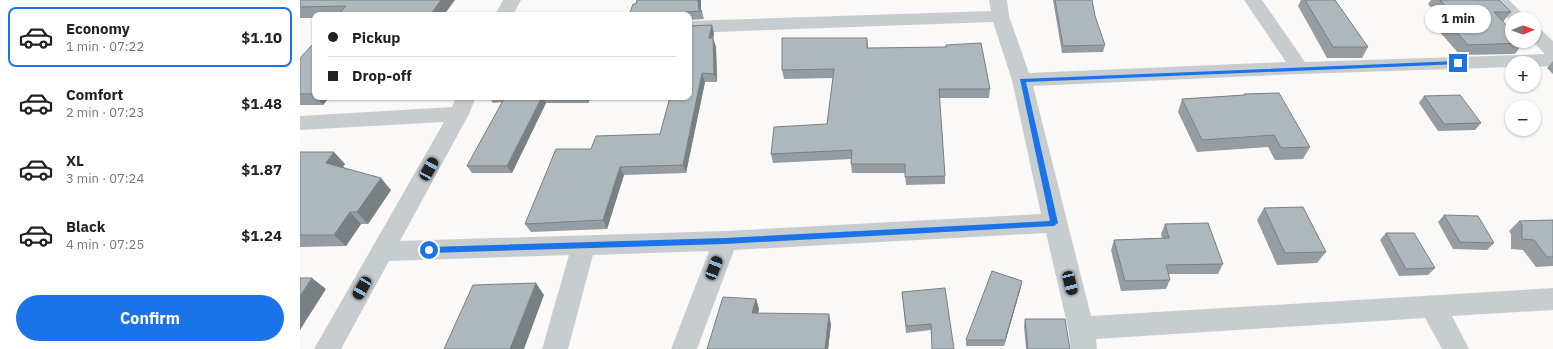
<!DOCTYPE html>
<html lang="en">
<head>
<meta charset="utf-8">
<style>
	body { margin:0; font-family:"IBM Plex Sans",sans-serif; background:#f2f2f2; color:#222; height:100vh; display:flex; flex-direction:column; font-size:15px; white-space:nowrap }
	* { box-sizing:border-box; margin:0 }
	p { font-size:13px; color:#767676 }
	.icon { flex:none; width:22px; height:22px; fill:none; stroke:currentColor; stroke-width:2; stroke-linecap:round; stroke-linejoin:round }
	.map { position:relative; flex:1; overflow:hidden }
	.sheet { display:flex; flex-direction:column; background:#fff; width:300px }
	.sheet>* { flex:none }
	.hud { position:absolute; left:12px; top:12px; width:380px; height:88px; border-radius:8px; box-shadow:0 1px 3px #0004; display:grid; align-content:center; height:88px; padding:0 16px; background:#fff }
	.needle { width:26px; rotate:89deg }
	.buttons { position:absolute; left:1205px; top:12px; display:grid; gap:8px }
	.buttons a { display:grid; place-items:center; width:36px; height:36px; border-radius:50%; background:#fff; box-shadow:0 1px 3px #0004; font-size:20px }
	.end { position:absolute; width:18px; height:18px; margin:-9px; border:5px solid #1a73e8; background:#fff; box-shadow:0 0 0 2px #fff }
	.from { border-radius:50% }
	.bubble { position:absolute; height:28px; border-radius:14px; background:#fff; box-shadow:0 1px 3px #0004; font-size:13px; font-weight:800; line-height:28px; text-align:center }
	.car { position:absolute; width:12px; height:24px; margin:-12px -6px; border-radius:5px; box-shadow:0 0 3px 1px #0007; background:linear-gradient(#222 24%,#8ab4d8 0 40%,#222 0 76%,#8ab4d8 0 86%,#222 0) }
	.hud b { display:flex; align-items:center; gap:14px; height:38px; font-size:15px }
	.hud b+b { border-top:1px solid #e0e0e0 }
	.hud i { width:10px; height:10px; background:#222 }
	ul { padding:7px 0 0; list-style:none }
	li { display:flex; align-items:center; gap:12px; height:60px; margin:0 8px 6px; padding:0 8px; border:2px solid transparent; border-radius:8px }
	li div { flex:1 }
	li b { display:block; font-size:15px }
	li em { font-style:normal; font-weight:800 }
	li.current { border-color:#1a73e8 }
	li>.icon { width:36px; height:36px; stroke-width:1.5 }
	.action { display:flex; gap:8px; margin-top:auto; padding:8px 16px }
	.action a { flex:1; height:46px; border-radius:24px; background:#1a73e8; color:#fff; font-size:16px; font-weight:800; line-height:46px; text-align:center }
	main { display:flex; flex:1; min-height:0 }
	.map>svg:first-child { display:block }
	.lines { fill:none; stroke-linecap:round; stroke-linejoin:round }
	.minor { fill:#c7cccf; fill-rule:evenodd }
	.wall { fill:#959da2 }
	.shaded-wall { fill:#798084 }
	.building { fill:#adb7bc; stroke:#798084 }
	.route { fill:#1a73e8 }
</style>
</head>
<body>
<main>
<section class="sheet">
<ul>
<li class="current"><svg class="icon" aria-label="car" viewBox="0 0 24 24"><path d="M5 17H2v-5l4-1 3-4h7l3 4 3 1v5h-3M9 17h6M6 11h13"/><circle cx="7" cy="17" r="2"/><circle cx="17" cy="17" r="2"/></svg><div><b>Economy</b><p>1 min · 07:22</p></div><em>$1.10</em></li>
<li><svg class="icon" aria-label="car" viewBox="0 0 24 24"><path d="M5 17H2v-5l4-1 3-4h7l3 4 3 1v5h-3M9 17h6M6 11h13"/><circle cx="7" cy="17" r="2"/><circle cx="17" cy="17" r="2"/></svg><div><b>Comfort</b><p>2 min · 07:23</p></div><em>$1.48</em></li>
<li><svg class="icon" aria-label="car" viewBox="0 0 24 24"><path d="M5 17H2v-5l4-1 3-4h7l3 4 3 1v5h-3M9 17h6M6 11h13"/><circle cx="7" cy="17" r="2"/><circle cx="17" cy="17" r="2"/></svg><div><b>XL</b><p>3 min · 07:24</p></div><em>$1.87</em></li>
<li><svg class="icon" aria-label="car" viewBox="0 0 24 24"><path d="M5 17H2v-5l4-1 3-4h7l3 4 3 1v5h-3M9 17h6M6 11h13"/><circle cx="7" cy="17" r="2"/><circle cx="17" cy="17" r="2"/></svg><div><b>Black</b><p>4 min · 07:25</p></div><em>$1.24</em></li>
</ul>
<div class="action"><a>Confirm</a></div>
</section>
<div class="map">
<svg width="1253" height="349" viewBox="0 0 1253 349">
	<rect width="100%" height="100%" fill="#faf9f7"/>
	<g class="lines">
		<!-- minor -->
		<path class="minor" d="M203 0H221L213 15H195Z
			M689 0H707L709 16 729 73 986 62 944 0H962L1005 62 1245 54 1232 41H1234V27L1240 29 1253 41V66L1234 67V63H1212V67L1000 74 733 86 791 316 1253 288V310L1152 316 1169 349H1142L1125 318 796 339 797 349H771L768 328 746 233 434 250 397 349H371L409 251 293 255 268 349H242L269 255 89 261 41 349H14L144 122 0 130V116L152 107 156 97H176L169 114 100 241 425 231 741 214 712 80 693 22 389 33V21L691 11Z
			M1190 0H1209L1228 19H1212V22Z"/>
	</g>
	<!-- wall -->
	<path class="wall" d="M0 0 144 15H15V18H0Z
		M337 0H401V10L402 11 404 19 389 20V15H329Z
		M753 0H792L795 16 805 45 803 52 762 53Z
		M1001 0H1035L1068 47 1062 58H1027L998 6Z
		M1131 0H1199L1211 12 1203 22 1223 43 1215 54 1160 55 1138 30 1143 22 1128 4Z
		M412 25 414 34 413 38 416 47 417 82H405L386 173 324 175 307 229 231 232 225 224 291 149 360 134Z
		M15 42V97H47L45 100H27L23 105H0V58Z
		M568 48 690 89 689 98H639L645 176V184L606 185 605 173H552L551 164 552 159 473 163 471 154 527 124 533 78 484 79 482 70Z
		M1253 61V74L1247 68Z
		M944 94 1010 147 1003 159 975 160 968 147 897 152 878 112 882 99 944 95Z
		M1124 96 1181 123 1175 130 1138 131 1119 103Z
		M189 97H291L288 103H246L212 173H172L167 166 202 102 193 103Z
		M0 152 45 164 43 167 91 190 68 224H61L46 246 0 247Z
		M964 208 1026 252 1017 263 977 265 957 220Z
		M1144 215 1194 243 1187 250 1153 249 1138 222Z
		M1253 220V266L1236 267 1223 250 1211 249V234L1209 231 1219 221Z
		M865 224 923 264 918 274H868L870 280 866 289 821 291 811 250 814 240 862 238 861 234Z
		M1086 233 1135 268 1128 275 1099 276 1080 240Z
		M721 287 704 346H666V340Z
		M602 292 654 349 631 330 606 333Z
		M456 299 459 309 458 313 531 324 528 349H407Z
		M725 319 770 349H726L724 326Z"/>
	<!-- shaded-wall -->
	<path class="shaded-wall" d="M141 0H155L144 15H130Z
		M398 0H401V11H399Z
		M412 25 414 34 411 47 409 38Z
		M413 38 416 47 417 82 414 74Z
		M567 38 568 47 567 56Z
		M402 73 405 82 386 173 383 165Z
		M16 97H25L27 100 23 105Z
		M43 97H47L45 100Z
		M242 97H243L246 103 212 173 207 166Z
		M285 97H291L288 103Z
		M34 152 45 164 37 174 26 163Z
		M320 167 324 175 307 229 303 220Z
		M81 178 91 190 68 224 57 212Z
		M50 212 61 224 46 246 34 235Z
		M12 278 26 289 0 330V296Z
		M722 281 721 287 704 346 705 340Z
		M236 283 244 295 224 349H210Z
		M456 299 459 309 456 322 452 313Z
		M529 314 531 324 528 349H525Z"/>
	<!-- building -->
	<path class="building" d="M0 0H141L130 15H38L46 6 0 7Z
		M337 0H398L399 10 402 11 385 12V15H329L333 4H336Z
		M755 0H792L795 16 805 45 763 46Z
		M1005 0H1035L1068 47H1033Z
		M1140 0H1199L1211 12H1194L1212 31V41H1222L1223 43 1168 45 1145 19H1157Z
		M412 25 409 38H413L414 74 402 73 383 165 320 167 303 220 225 224 256 149H291L296 136 360 134 370 97H389V26Z
		M482 38H567V48L646 47V45L681 43 690 89H639L645 176 605 177V164H551L552 150 471 154 474 127 527 124 534 69 482 70Z
		M15 42V92L13 94H0V58Z
		M979 93 1010 147 981 148 974 135 902 140 882 99 945 95 944 94Z
		M1160 95 1181 123 1144 124 1124 96Z
		M205 97H242L207 166H167Z
		M0 152H34L26 163 81 178 57 212H50L34 235H0Z
		M1003 207 1026 252 985 253 964 208Z
		M1144 215 1178 216 1194 243 1160 242Z
		M1253 220V257H1247L1234 240 1222 239V224L1219 221Z
		M908 223 923 264 866 265 870 280 825 281 814 240 869 238 865 224Z
		M1086 233H1114L1135 268 1106 269Z
		M692 271 722 281 705 340H666Z
		M0 278H12L0 296Z
		M236 283 210 349H144L173 285Z
		M645 288 654 349H632L631 324 606 326 602 292Z
		M423 297 456 299 452 313 529 314 525 349H407Z
		M725 319H765L770 349H728Z"/>
	<!-- route -->
	<path class="route" d="M1158 61H1160V64L726 82 758 223 754 226 425 244 129 253 126 250 129 247 425 238 750 221 720 79Z"/>
</svg>
<div class="buttons">
<a><svg class="needle" viewBox="-14 -14 28 28"><path d="M0-13l5 13h-10z" fill="#e53935"/><path d="M0 13l5-13h-10z" fill="#767676"/></svg></a>
<a>+</a>
<a>−</a>
</div>
<i class="end from" style="left:129px;top:250px"></i>
<i class="end" style="left:1158px;top:63px"></i>
<div class="bubble" style="left:1125px;top:5px;width:66px">1 min</div>
<i class="car" style="left:129px;top:169px;rotate:29deg"></i>
<i class="car" style="left:414px;top:268px;rotate:21deg"></i>
<i class="car" style="left:770px;top:283px;rotate:166deg"></i>
<i class="car" style="left:62px;top:288px;rotate:210deg"></i>
<div class="hud">
<b><i class="from"></i>Pickup</b>
<b><i></i>Drop-off</b>
</div>
</div>
</main>
</body>
</html>
